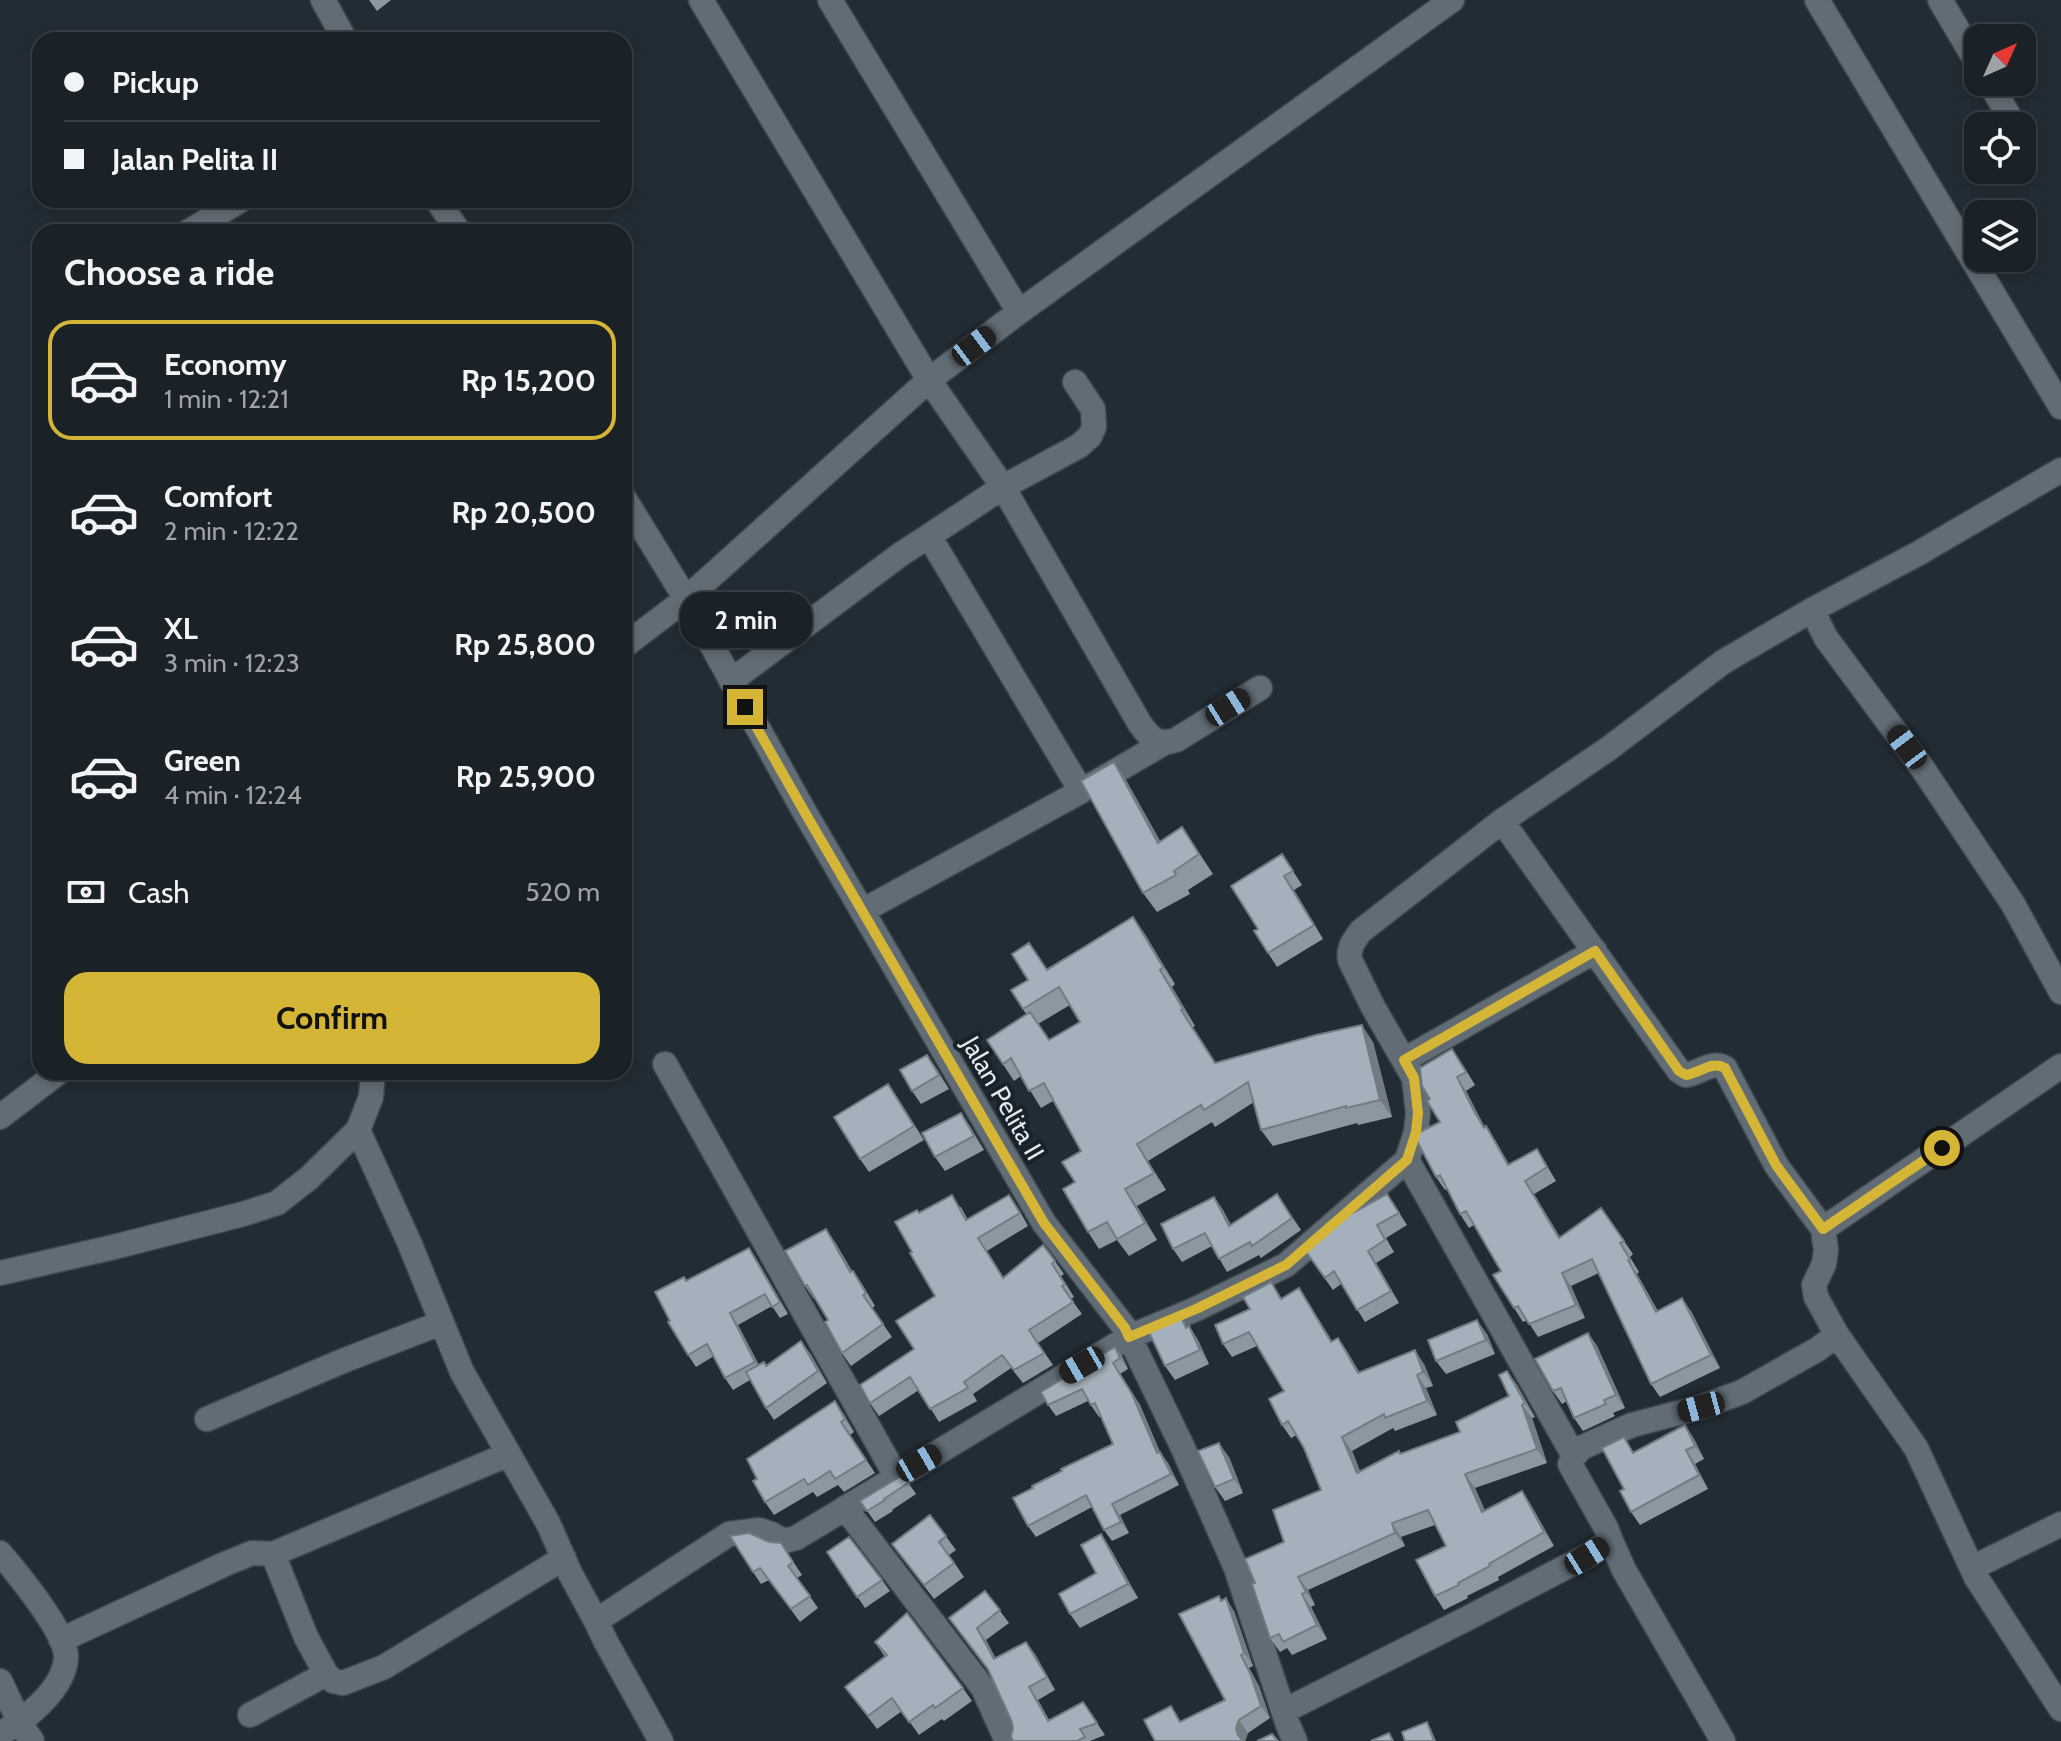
<!DOCTYPE html>
<html lang="en">
<head>
<meta charset="utf-8">
<style>
	body { margin:0; font-family:Cabin,sans-serif; background:#23292f; color:#f1f3f6; height:100vh; display:flex; flex-direction:column; font-size:30px; white-space:nowrap }
	* { box-sizing:border-box; margin:0 }
	p { font-size:26px; color:#9fa3a7 }
	.icon { flex:none; width:44px; height:44px; fill:none; stroke:currentColor; stroke-width:2; stroke-linecap:round; stroke-linejoin:round }
	.map { position:relative; flex:1; overflow:hidden }
	.sheet { position:absolute; left:32px; top:224px; width:600px; height:856px; display:flex; flex-direction:column; background:#1a2127; border-radius:24px; box-shadow:0 4px 12px #0003,0 0 0 2px #383e44 }
	.sheet>* { flex:none }
	.banner { position:absolute; left:32px; top:32px; width:600px; height:176px; border-radius:24px; box-shadow:0 4px 12px #0003,0 0 0 2px #383e44; display:grid; align-content:center; height:176px; padding:0 32px; background:#1a2127 }
	.needle { width:52px; rotate:45deg }
	.controls { position:absolute; left:1964px; top:24px; display:grid; gap:16px }
	.controls a { display:grid; place-items:center; width:72px; height:72px; border-radius:16px; background:#1a2127; box-shadow:0 4px 12px #0003,0 0 0 2px #383e44; font-size:40px }
	.end { position:absolute; width:36px; height:36px; margin:-18px; border:10px solid #d4b535; background:#111; box-shadow:0 0 0 4px #111 }
	.from { border-radius:50% }
	.bubble { position:absolute; height:56px; border-radius:24px; background:#1a2127; box-shadow:0 4px 12px #0003,0 0 0 2px #383e44; font-size:26px; font-weight:700; line-height:56px; text-align:center }
	.car { position:absolute; width:24px; height:48px; margin:-24px -12px; border-radius:10px; box-shadow:0 0 6px 2px #0007; background:linear-gradient(#222 24%,#8ab4d8 0 40%,#222 0 76%,#8ab4d8 0 86%,#222 0) }
	.banner b { display:flex; align-items:center; gap:28px; height:76px; font-size:30px }
	.banner b+b { border-top:2px solid #383e44 }
	.banner i { width:20px; height:20px; background:#f1f3f6 }
	ul { padding:0; list-style:none }
	li { display:flex; align-items:center; gap:24px; height:120px; margin:0 16px 12px; padding:0 16px; border:4px solid transparent; border-radius:24px }
	li div { flex:1 }
	li b { display:block; font-size:30px }
	li em { font-style:normal; font-weight:700 }
	li.on { border-color:#d4b535 }
	li>.icon { width:72px; height:72px; stroke-width:1.5 }
	h2 { padding:0 32px; font-size:36px; line-height:96px }
	.pay { display:flex; align-items:center; gap:20px; height:88px; padding:0 32px; font-size:30px }
	.pay p { margin-inline-start:auto }
	.button { display:flex; gap:16px; margin-top:auto; padding:16px 32px }
	.button a { flex:1; height:92px; border-radius:24px; background:#d4b535; color:#111; font-size:32px; font-weight:700; line-height:92px; text-align:center }
	.map>svg:first-child { display:block }
	.lines { fill:none; stroke-linecap:round; stroke-linejoin:round }
	.minor-casing { stroke:#3f474f; stroke-width:27 }
	.minor { stroke:#616c75; stroke-width:24 }
	.wall { fill:#8d97a1; fill-rule:evenodd }
	.shaded-wall { fill:#737b83 }
	.building { fill:#a4b0bb; stroke:#737b83; stroke-width:2 }
	.route { stroke:#d4b535; stroke-width:10 }
	.labels { text-anchor:middle; stroke-width:8; stroke-linejoin:round; paint-order:stroke }
	.street-label { font-size:26px; fill:#e3e9ef; stroke:#18222a }
</style>
</head>
<body>
<div class="map">
<svg width="2061" height="1741" viewBox="0 0 2061 1741">
	<rect width="100%" height="100%" fill="#222c34"/>
	<g class="lines">
		<!-- minor casing -->
		<g class="minor-casing">
			<path id="minor" d="M323 0 345 40
				M701 0 929 380 1003 487 1140 724C1151 739 1157 746 1176 740L1260 688
				M830 0 1019 312
				M1817 0 2061 407
				M1940 0 1978 64
				M1989 82 2012 121
				M437 200 459 232
				M188 232 241 200
				M624 498 686 599 804 811 1044 1223 1125 1328 1183 1448 1236 1568 1288 1725 1295 1741
				M929 536 1003 487 1079 446 1090 436 1094 427 1093 409 1075 382
				M1812 610 1919 553 2061 470
				M624 646 686 599 929 380 1019 312 1452 0
				M731 681 901 554 929 536 1074 779 1080 792 862 911
				M1090 786 1164 743
				M1502 821 1679 1071 1686 1075C1700 1073 1712 1060 1725 1068L1776 1165 1823 1229
				M1404 1060 1595 951
				M665 1064 896 1476
				M2061 1066 1823 1229 1826 1250 1824 1264 1814 1285 1816 1297 1837 1335 1916 1448 1976 1577 2061 1709
				M0 1117 59 1072
				M358 1130 409 1242 462 1372 548 1523 570 1573 596 1621
				M1407 1160 1574 1456
				M0 1273 114 1247 243 1214 277 1203 309 1178 358 1130 371 1097 373 1072
				M207 1419 345 1360 441 1323
				M845 1508 983 1688 1007 1741
				M1611 1541 1606 1528 1570 1464 1574 1456 1581 1448 1632 1425 1701 1407 1742 1392 1818 1349 1837 1335
				M0 1553C17 1573 66 1632 66 1657 65 1689 25 1720 0 1734
				M273 1554 509 1454
				M1972 1568 2061 1524
				M61 1640 225 1564 252 1553 273 1554 306 1637 326 1674 333 1681 343 1683 384 1667 564 1558
				M0 1681 20 1723 32 1741
				M1284 1711 1470 1617 1587 1556 1611 1541 1624 1570 1723 1741
				M250 1715 326 1674
				M661 1741 606 1642 596 1621 729 1534 759 1530 771 1534 784 1541 796 1538 1129 1337 1196 1309 1286 1265 1407 1160 1416 1132 1418 1113 1414 1078 1373 1007 1350 960C1348 948 1354 940 1361 931L1502 821 1608 749 1723 662 1812 610 1826 638 1923 769 2013 904 2061 992"/>
		</g>
		<!-- minor -->
		<use href="#minor" class="minor"/>
	</g>
	<!-- wall -->
	<path class="wall" d="M369 0H391L377 11Z
		M1114 762 1127 782 1160 841 1182 827 1213 874 1188 890 1190 894 1157 912 1143 893Z
		M1282 854 1302 885 1294 890 1323 939 1277 967 1268 953 1258 929Z
		M1133 917 1175 984 1172 987 1195 1026 1193 1027 1216 1063 1373 1042 1392 1117 1358 1125 1357 1123 1273 1146 1261 1130 1254 1102 1215 1127 1212 1122 1148 1161 1166 1190 1137 1206 1157 1240 1129 1256 1117 1240 1099 1249 1088 1232 1075 1182 1081 1151 1053 1101 1041 1108 1021 1076 1014 1081 987 1040 1026 1014 1011 990ZM1070 1005 1080 1022 1049 1040 1038 1024Z
		M927 1055 949 1089 921 1104 912 1091Z
		M1461 1062 1475 1085 1466 1091 1483 1124 1495 1140 1509 1165 1537 1149 1556 1181 1534 1194 1560 1237 1601 1208 1633 1254 1630 1257 1639 1272 1637 1274 1658 1311H1691L1720 1368 1660 1397 1651 1384 1599 1273 1571 1286 1585 1318 1538 1337 1527 1320 1523 1322 1514 1308 1501 1271 1474 1225 1469 1228 1460 1214 1447 1189 1445 1190 1436 1177 1440 1122 1430 1099Z
		M888 1084 924 1140 869 1172 860 1159Z
		M961 1113 984 1150 945 1171 935 1157Z
		M1277 1194 1301 1230 1261 1258 1259 1255 1227 1272 1212 1246 1182 1262 1173 1249 1214 1197 1223 1210 1231 1225Z
		M1387 1194 1407 1225 1386 1238 1394 1252 1376 1263 1399 1303 1365 1322 1341 1284 1333 1290 1304 1249 1340 1220Z
		M961 1207 968 1220 1018 1208 1028 1226 987 1251 1004 1278 1055 1261 1064 1274 1061 1276 1074 1297 1071 1299 1082 1314 1038 1343 1053 1365 1023 1383 1011 1368 973 1394 977 1401 939 1422 919 1390 879 1416 870 1403 914 1349 935 1296 912 1252 920 1213Z
		M835 1242 852 1271H853L862 1284 875 1306 872 1308 892 1337 851 1366 842 1353 828 1320 815 1299H814L805 1286Z
		M757 1260 788 1314 780 1318 772 1306 738 1325 759 1365H767L810 1353 827 1383 774 1420 766 1408 750 1380 733 1390 725 1378 714 1356 696 1367 688 1355 670 1321 687 1281Z
		M1282 1299 1308 1302 1332 1341 1338 1338 1360 1373 1424 1364 1433 1386 1426 1388 1437 1415 1395 1431 1393 1428 1352 1451 1360 1471 1460 1432 1509 1396 1507 1371 1517 1385 1535 1417 1532 1418 1547 1463 1475 1488 1485 1511 1522 1491 1531 1505 1554 1546 1498 1577 1499 1580 1467 1596 1468 1598 1444 1610 1435 1596 1446 1546 1435 1525 1401 1537 1405 1546 1308 1590 1315 1605 1311 1607 1327 1639 1292 1655 1287 1648 1280 1652 1270 1638 1255 1583 1321 1490 1304 1448 1297 1435 1291 1438 1282 1425 1284 1391 1257 1346 1232 1357 1223 1344Z
		M1189 1326 1198 1340 1209 1364 1175 1380 1165 1366Z
		M1588 1333 1597 1346 1625 1408 1613 1413 1615 1416 1583 1431 1574 1418 1567 1401 1562 1404 1553 1391Z
		M1487 1334 1495 1354 1446 1374 1436 1361Z
		M1115 1347 1123 1358 1128 1369 1120 1374 1140 1405 1160 1452 1168 1463 1179 1485 1120 1515 1129 1533 1112 1541 1104 1530 1092 1507 1036 1537 1028 1526 1033 1488 1113 1444 1101 1416 1099 1417 1088 1401 1056 1416 1048 1405Z
		M835 1401 854 1432 850 1435 875 1473 844 1492 838 1485 817 1497 813 1492 774 1515 765 1502 757 1479Z
		M1685 1425 1694 1439 1704 1459 1695 1464 1708 1489 1640 1525 1631 1512 1624 1489 1634 1452Z
		M1229 1457 1243 1493 1225 1501 1215 1487Z
		M903 1475 916 1494 892 1510 893 1511 875 1522 860 1501Z
		M930 1515 956 1550 949 1555 964 1577 934 1599 892 1544Z
		M769 1542 781 1543 802 1575 797 1578 818 1608 800 1622 769 1580 761 1584 753 1572Z
		M1110 1548 1138 1598 1080 1628 1070 1614Z
		M827 1552 882 1580 890 1591 865 1608Z
		M985 1591 1009 1623 986 1640 996 1659 1035 1654 1055 1690 1038 1700 1049 1720 1083 1702 1105 1735 1090 1741H1013L1012 1722 989 1672 958 1631Z
		M1222 1600 1234 1611 1253 1666 1249 1668 1259 1686 1270 1718 1248 1733 1245 1741 1181 1721 1225 1700Z
		M875 1642 963 1688 972 1701 944 1721 942 1719 919 1735 902 1711 877 1729 845 1687 885 1657Z"/>
	<!-- shaded-wall -->
	<path class="shaded-wall" d="M1114 762 1127 782 1172 862 1158 843Z
		M1284 876 1294 890 1323 939 1314 925Z
		M1133 917 1145 934 1175 984 1163 967Z
		M1160 970 1172 987 1195 1026 1183 1009Z
		M1362 1025 1373 1042 1392 1117 1380 1100Z
		M927 1055 937 1069 949 1089 939 1075Z
		M1457 1077 1466 1091 1483 1124 1493 1141 1474 1111Z
		M888 1084 898 1098 924 1140 914 1126Z
		M961 1113 970 1126 984 1150 974 1136Z
		M1486 1126 1495 1140 1517 1178 1508 1165Z
		M1137 1144 1148 1161 1166 1190 1154 1173Z
		M1525 1181 1534 1194 1568 1251 1559 1238Z
		M1125 1189 1137 1206 1157 1240 1145 1223Z
		M1214 1197 1223 1210 1238 1239 1229 1226Z
		M826 1229 835 1242 859 1285 850 1272Z
		M749 1248 757 1260 788 1314 780 1302Z
		M1368 1251 1376 1263 1399 1303 1391 1291Z
		M1628 1260 1637 1274 1665 1325 1656 1312Z
		M1562 1273 1571 1286 1585 1318 1576 1305Z
		M1299 1288 1308 1302 1340 1355 1331 1342Z
		M1682 1298 1691 1311 1720 1368 1711 1355Z
		M730 1313 738 1325 763 1373 755 1362Z
		M1477 1320 1487 1334 1495 1354 1486 1340Z
		M1189 1326 1198 1340 1209 1364 1200 1350Z
		M1588 1333 1597 1346 1625 1408 1616 1395Z
		M1338 1338 1347 1351 1368 1387 1358 1373Z
		M801 1341 810 1353 827 1383 818 1371Z
		M1115 1347 1123 1358 1128 1369 1120 1358Z
		M1415 1350 1424 1364 1433 1386 1423 1372Z
		M1113 1363 1140 1405 1165 1465 1157 1453Z
		M1507 1371 1517 1385 1535 1417 1525 1403Z
		M1417 1375 1426 1388 1437 1415 1427 1401Z
		M835 1401 844 1414 854 1432 845 1419Z
		M1522 1405 1532 1418 1547 1463 1537 1449Z
		M1685 1425 1694 1439 1704 1459 1695 1446Z
		M1342 1437 1352 1451 1366 1486 1357 1473Z
		M1219 1443 1229 1457 1243 1493 1234 1479Z
		M1686 1450 1695 1464 1708 1489 1699 1475Z
		M1160 1452 1168 1463 1179 1485 1171 1474Z
		M1465 1474 1475 1488 1492 1526 1482 1512Z
		M1522 1491 1531 1505 1554 1546 1544 1532Z
		M1112 1504 1120 1515 1129 1533 1121 1522Z
		M1392 1523 1401 1537 1405 1546 1395 1533Z
		M1101 1534 1110 1548 1138 1598 1128 1584Z
		M1298 1577 1308 1590 1315 1605 1306 1592Z
		M1302 1594 1311 1607 1327 1639 1317 1625Z
		M1226 1598 1234 1611 1253 1666 1244 1653Z
		M977 1628 986 1640 1003 1672 994 1659Z
		M1026 1642 1035 1654 1055 1690 1047 1677Z
		M1241 1655 1249 1668 1259 1686 1270 1718 1261 1706Z
		M1029 1687 1038 1700 1057 1734 1048 1721Z
		M1239 1720 1248 1733 1245 1741H1242L1238 1735 1236 1728Z
		M1427 1722 1431 1729 1436 1741H1434Z"/>
	<!-- building -->
	<path class="building" d="M1114 762 1158 843 1182 827 1199 854 1174 871 1176 875 1143 893 1081 781Z
		M1282 854 1293 871 1284 876 1314 925 1268 953 1254 931 1258 929 1231 886Z
		M1133 917 1163 967 1160 970 1183 1009 1181 1010 1215 1063 1316 1035 1362 1025 1380 1100 1346 1108V1106L1261 1130 1248 1082 1204 1110 1201 1105 1137 1144 1154 1173 1125 1189 1145 1223 1117 1239 1107 1222 1088 1232 1063 1189 1075 1182 1062 1162 1081 1151 1044 1083 1029 1091 1011 1058 1003 1064 987 1040 1030 1012 1049 1040 1080 1022 1059 987 1023 1009 1011 990 1028 980 1012 954 1029 943 1047 970Z
		M1452 1049 1466 1072 1457 1077 1474 1111 1484 1128 1486 1126 1508 1165 1537 1149 1547 1167 1525 1181 1559 1238 1601 1208 1624 1241 1620 1243 1630 1259 1628 1260 1656 1312 1682 1298 1711 1355 1651 1384 1592 1259 1562 1273 1576 1305 1529 1324 1518 1306 1514 1308 1493 1275 1501 1271 1466 1211 1460 1214 1440 1175 1436 1177 1416 1139 1418 1133 1440 1122 1427 1101 1430 1099 1422 1086 1420 1068Z
		M927 1055 939 1075 912 1091 900 1070Z
		M888 1084 914 1126 860 1159 834 1117Z
		M961 1113 974 1136 935 1157 922 1133Z
		M1277 1194 1292 1218 1252 1246 1250 1242 1219 1259 1205 1233 1173 1249 1161 1224 1214 1197 1229 1226Z
		M1387 1194 1399 1213 1377 1225 1385 1240 1368 1251 1391 1291 1357 1310 1334 1271 1325 1278 1304 1249 1339 1219 1340 1220Z
		M952 1195 966 1220 1009 1195 1020 1213 978 1238 1003 1278 1043 1245 1055 1261 1052 1264 1065 1284 1062 1286 1073 1302 1029 1330 1044 1353 1014 1370 1002 1355 964 1382 968 1388 930 1409 910 1377 870 1403 860 1385 914 1349 896 1321 935 1296 910 1253 912 1252 895 1222 917 1210 919 1213Z
		M826 1229 850 1272 853 1271 866 1293 863 1295 883 1324 842 1353 825 1322 828 1320 807 1285 805 1286 785 1251Z
		M749 1248 780 1302 772 1307 765 1294 730 1313 755 1362 725 1378 707 1344 688 1355 668 1322 670 1321 655 1292 684 1277 686 1281Z
		M1271 1282 1281 1299 1299 1288 1331 1342 1338 1338 1358 1373 1415 1350 1423 1372 1417 1375 1427 1401 1385 1418 1384 1414 1342 1437 1357 1473 1399 1451 1400 1454 1460 1432 1456 1422 1509 1396 1499 1375 1507 1371 1525 1403 1522 1405 1537 1449 1465 1474 1482 1512 1522 1491 1544 1532 1489 1564 1490 1566 1458 1583 1459 1585 1435 1596 1416 1560 1446 1546 1428 1510 1392 1523 1395 1533 1298 1577 1306 1592 1302 1594 1317 1625 1283 1642 1279 1634 1270 1638 1252 1584 1255 1583 1245 1559 1284 1542 1273 1510 1321 1490 1304 1448 1288 1421 1282 1425 1269 1399 1284 1391 1249 1332 1223 1344 1215 1325 1250 1309 1243 1297Z
		M1180 1314 1186 1328 1189 1326 1200 1350 1165 1366 1147 1328Z
		M1477 1320 1486 1340 1436 1361 1428 1340Z
		M1588 1333 1616 1395 1604 1400 1606 1404 1574 1418 1561 1388 1553 1391 1535 1359Z
		M801 1341 818 1371 766 1408 746 1372 764 1362 766 1366Z
		M1115 1347 1120 1358 1113 1363 1132 1394 1157 1453 1160 1452 1171 1474 1112 1504 1121 1522 1104 1530 1086 1495 1028 1526 1013 1498 1033 1488 1032 1486 1062 1471 1061 1469 1113 1444 1095 1403 1091 1405 1082 1389 1048 1405 1041 1392Z
		M835 1401 845 1419 841 1422 866 1460 835 1479 830 1471 808 1485 804 1479 765 1502 753 1481 757 1479 747 1459Z
		M1685 1425 1695 1446 1686 1450 1699 1475 1631 1512 1620 1491 1624 1489 1602 1448 1624 1437 1633 1453Z
		M1219 1443 1234 1479 1215 1487 1198 1451Z
		M903 1475 908 1483 884 1499 885 1500 867 1511 860 1501Z
		M930 1515 946 1536 939 1542 954 1563 924 1585 892 1544Z
		M749 1533 769 1542 781 1543 793 1562 788 1566 810 1596 791 1609 760 1568 753 1572 730 1536Z
		M1101 1534 1128 1584 1070 1614 1059 1594 1096 1573 1081 1545Z
		M849 1537 882 1580 857 1597 827 1552Z
		M985 1591 1000 1610 977 1628 994 1659 1026 1642 1047 1677 1029 1687 1048 1721 1083 1702 1097 1723 1080 1729 1085 1737 1077 1741H1013L1011 1736 1013 1729 1012 1722 988 1669 949 1618Z
		M1219 1596 1221 1601 1226 1598 1244 1653 1241 1655 1250 1673 1261 1706 1239 1720 1236 1728 1238 1735 1243 1741H1155L1144 1720 1171 1706 1180 1722 1225 1700 1179 1614Z
		M907 1613 963 1688 935 1708 933 1705 909 1722 892 1698 868 1716 845 1687 887 1655 875 1642Z
		M1427 1722 1434 1741H1405L1402 1732Z
		M1389 1733 1393 1741H1371Z
		M1272 1734 1278 1741H1257Z"/>
	<g class="lines">
		<!-- route -->
		<path class="route" d="M745 707 804 811 1044 1223 1125 1328 1129 1337 1196 1309 1286 1265 1407 1160 1416 1132 1418 1113 1414 1078 1404 1060 1595 951 1679 1071 1686 1075C1700 1073 1712 1060 1725 1068L1776 1165 1823 1229 1942 1148"/>
	</g>
	<g class="labels">
		<!-- street labels -->
		<g class="street-label">
			<text transform="translate(1003 1098) rotate(60)" y="9">Jalan Pelita II</text>
		</g>
	</g>
</svg>
<div class="controls">
<a><svg class="needle" viewBox="-14 -14 28 28"><path d="M0-13l5 13h-10z" fill="#e53935"/><path d="M0 13l5-13h-10z" fill="#9fa3a7"/></svg></a>
<a><svg class="icon" aria-label="locate" viewBox="0 0 24 24"><circle cx="12" cy="12" r="6"/><path d="M12 2v4M12 18v4M2 12h4M18 12h4"/></svg></a>
<a><svg class="icon" aria-label="layers" viewBox="0 0 24 24"><path d="M12 4l9 5-9 5-9-5zM3 14l9 5 9-5"/></svg></a>
</div>
<i class="end from" style="left:1942px;top:1148px"></i>
<i class="end" style="left:745px;top:707px"></i>
<div class="bubble" style="left:680px;top:592px;width:132px">2 min</div>
<i class="car" style="left:974px;top:346px;rotate:53deg"></i>
<i class="car" style="left:1228px;top:707px;rotate:58deg"></i>
<i class="car" style="left:1907px;top:747px;rotate:323deg"></i>
<i class="car" style="left:1082px;top:1365px;rotate:240deg"></i>
<i class="car" style="left:1701px;top:1407px;rotate:255deg"></i>
<i class="car" style="left:919px;top:1463px;rotate:60deg"></i>
<i class="car" style="left:1587px;top:1556px;rotate:58deg"></i>
<div class="banner">
<b><i class="from"></i>Pickup</b>
<b><i></i>Jalan Pelita II</b>
</div>
<section class="sheet">
<h2>Choose a ride</h2>
<ul>
<li class="on"><svg class="icon" aria-label="car" viewBox="0 0 24 24"><path d="M5 17H2v-5l4-1 3-4h7l3 4 3 1v5h-3M9 17h6M6 11h13"/><circle cx="7" cy="17" r="2"/><circle cx="17" cy="17" r="2"/></svg><div><b>Economy</b><p>1 min · 12:21</p></div><em>Rp 15,200</em></li>
<li><svg class="icon" aria-label="car" viewBox="0 0 24 24"><path d="M5 17H2v-5l4-1 3-4h7l3 4 3 1v5h-3M9 17h6M6 11h13"/><circle cx="7" cy="17" r="2"/><circle cx="17" cy="17" r="2"/></svg><div><b>Comfort</b><p>2 min · 12:22</p></div><em>Rp 20,500</em></li>
<li><svg class="icon" aria-label="car" viewBox="0 0 24 24"><path d="M5 17H2v-5l4-1 3-4h7l3 4 3 1v5h-3M9 17h6M6 11h13"/><circle cx="7" cy="17" r="2"/><circle cx="17" cy="17" r="2"/></svg><div><b>XL</b><p>3 min · 12:23</p></div><em>Rp 25,800</em></li>
<li><svg class="icon" aria-label="car" viewBox="0 0 24 24"><path d="M5 17H2v-5l4-1 3-4h7l3 4 3 1v5h-3M9 17h6M6 11h13"/><circle cx="7" cy="17" r="2"/><circle cx="17" cy="17" r="2"/></svg><div><b>Green</b><p>4 min · 12:24</p></div><em>Rp 25,900</em></li>
</ul>
<div class="pay"><svg class="icon" aria-label="cash" viewBox="0 0 24 24"><path d="M3 7h18v10H3z"/><circle cx="12" cy="12" r="2"/></svg>Cash<p>520 m</p></div>
<div class="button"><a>Confirm</a></div>
</section>
</div>
</body>
</html>
